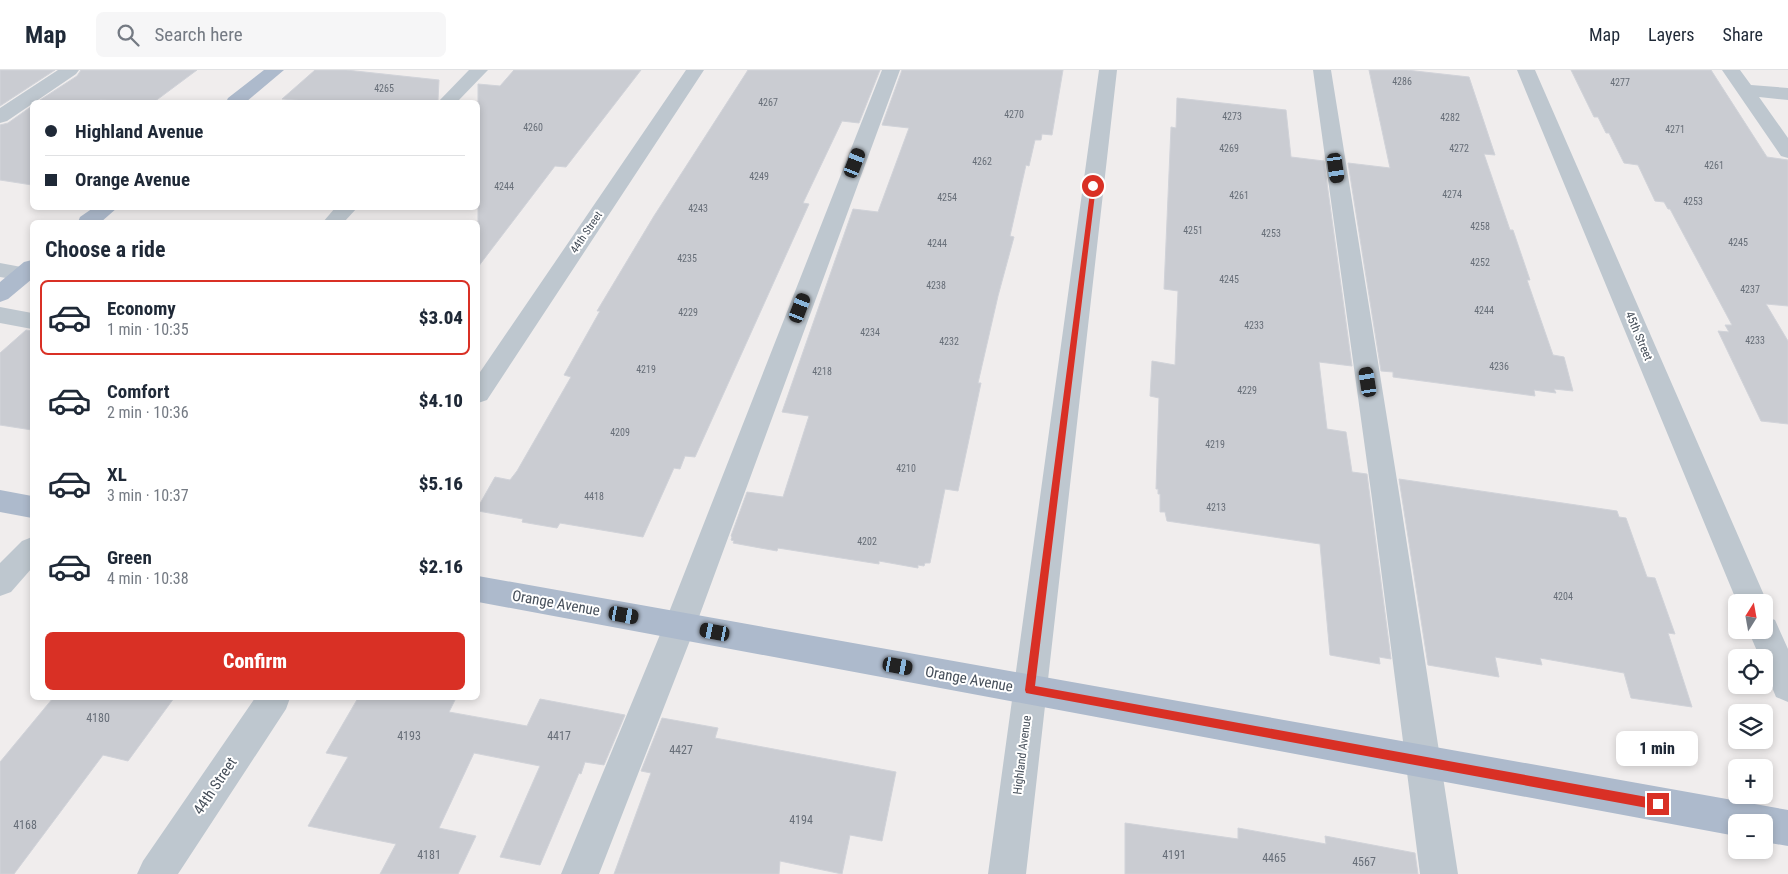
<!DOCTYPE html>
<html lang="en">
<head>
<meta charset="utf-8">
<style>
	body { margin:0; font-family:"Roboto Condensed",sans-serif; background:#f6f6f7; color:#1f2937; height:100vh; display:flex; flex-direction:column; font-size:19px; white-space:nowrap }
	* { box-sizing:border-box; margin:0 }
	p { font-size:16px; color:#747a83 }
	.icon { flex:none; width:28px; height:28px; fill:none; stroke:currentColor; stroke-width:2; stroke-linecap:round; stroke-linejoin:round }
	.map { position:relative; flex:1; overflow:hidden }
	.panel { position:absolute; left:30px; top:150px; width:450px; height:480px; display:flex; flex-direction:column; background:#fff; border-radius:8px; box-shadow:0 2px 8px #0003 }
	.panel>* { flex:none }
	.guide { position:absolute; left:30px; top:30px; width:450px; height:110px; border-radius:8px; box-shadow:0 2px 8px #0003; display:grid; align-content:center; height:110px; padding:0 15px; background:#fff }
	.needle { width:32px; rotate:11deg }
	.buttons { position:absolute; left:1728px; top:524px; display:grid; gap:10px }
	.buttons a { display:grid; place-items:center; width:45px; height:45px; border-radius:8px; background:#fff; box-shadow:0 2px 8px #0003; font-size:25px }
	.end { position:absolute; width:22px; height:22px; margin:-11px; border:6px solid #d93025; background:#fff; box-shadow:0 0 0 2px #fff }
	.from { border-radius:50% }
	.bubble { position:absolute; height:35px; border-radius:8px; background:#fff; box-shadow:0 2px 8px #0003; font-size:16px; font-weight:800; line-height:35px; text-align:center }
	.car { position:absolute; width:15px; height:30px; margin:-15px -8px; border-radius:6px; box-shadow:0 0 4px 1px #0007; background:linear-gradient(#222 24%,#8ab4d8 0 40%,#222 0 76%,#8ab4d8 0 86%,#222 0) }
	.guide b { display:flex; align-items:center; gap:18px; height:48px; font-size:19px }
	.guide b+b { border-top:1px solid #e0e1e3 }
	.guide i { width:12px; height:12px; background:#1f2937 }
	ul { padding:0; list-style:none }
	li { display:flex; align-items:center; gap:15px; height:75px; margin:0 10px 8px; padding:0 5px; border:2px solid transparent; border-radius:8px }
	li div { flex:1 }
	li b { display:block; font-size:19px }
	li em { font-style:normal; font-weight:800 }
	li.on { border-color:#d93025 }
	li>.icon { width:45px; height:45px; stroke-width:1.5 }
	h2 { padding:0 15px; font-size:22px; line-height:60px }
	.action { display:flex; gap:10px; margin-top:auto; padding:10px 15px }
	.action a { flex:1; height:58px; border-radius:8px; background:#d93025; color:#fff; font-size:20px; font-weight:800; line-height:58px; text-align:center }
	header { display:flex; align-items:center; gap:30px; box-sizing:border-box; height:70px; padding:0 25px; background:#fff; border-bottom:1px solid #e0e1e3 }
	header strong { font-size:24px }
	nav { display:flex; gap:28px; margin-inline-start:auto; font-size:18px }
	.search { width:350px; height:45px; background:#f6f6f7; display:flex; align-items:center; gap:12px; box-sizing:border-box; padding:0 18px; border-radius:8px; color:#747a83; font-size:19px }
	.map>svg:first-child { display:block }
	.building { fill:#caccd2; stroke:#d1d3d9 }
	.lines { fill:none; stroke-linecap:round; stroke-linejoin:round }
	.minor { fill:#bec7cf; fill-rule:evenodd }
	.major { fill:#adbacc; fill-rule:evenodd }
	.route { fill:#d93025 }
	.labels { text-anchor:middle; stroke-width:4; stroke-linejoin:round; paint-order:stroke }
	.number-label { font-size:10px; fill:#676e78 }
	.far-street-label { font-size:11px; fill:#464f5a; stroke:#fff }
	.street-label { font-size:12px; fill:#464f5a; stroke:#fff }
	.near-number-label { font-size:12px; fill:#676e78 }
	.near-street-label { font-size:15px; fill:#464f5a; stroke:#fff }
</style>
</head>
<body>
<header>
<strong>Map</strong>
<div class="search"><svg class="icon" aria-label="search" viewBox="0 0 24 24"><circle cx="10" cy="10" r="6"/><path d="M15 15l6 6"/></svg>Search here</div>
<nav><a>Map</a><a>Layers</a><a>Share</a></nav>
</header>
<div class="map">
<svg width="1788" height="804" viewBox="0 0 1788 804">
	<rect width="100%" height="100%" fill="#f0eded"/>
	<!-- building -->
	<path class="building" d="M0 0H55L0 36Z
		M81 0H197L154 32 100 30 98 32H37L77 6Z
		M315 0H346L439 10 438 30 436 32H318L282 29Z
		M514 0H641L566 97 555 96 478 197V14L500 16Z
		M748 0H880L859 53 842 51 803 133 809 134 695 387 685 386 680 399 674 398 643 467 560 453 557 458 522 452 523 449 478 441V437L495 407 510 410 517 401 571 307 564 305 600 241H597L654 146Z
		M902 0H1063L1052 65 1042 64 1041 70H1035L1029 96 1026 95 1010 166 1014 167 998 226 978 313H981L958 421 945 419 930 493H925L924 496 918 495V498L879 491V494L778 478 777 481 733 473 734 471 731 470 732 467 731 466 747 422 783 427 809 346 782 342 853 139 878 142 909 58 882 55Z
		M1369 0H1406L1469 7 1495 85 1484 84 1510 160H1513L1530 210H1527L1553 285 1564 287 1573 321 1554 319 1556 323 1534 320 1535 326 1393 307V302L1381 301 1348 93 1390 98Z
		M1571 0H1711L1767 87 1788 90V236L1766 234 1788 271V354L1761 351 1718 261 1729 262 1725 255H1732L1670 139H1668L1664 132 1655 131 1638 95 1624 93 1609 63H1606L1598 47H1594Z
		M1177 28 1286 40 1291 87 1324 91 1352 296 1319 292 1327 359 1346 362 1352 402 1367 404 1391 589 1379 587 1380 594 1330 585 1320 474 1167 451 1165 442H1160V424H1158V419H1156L1159 328 1150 326 1152 291 1175 295 1178 221 1164 219 1171 57 1176 58Z
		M32 36V115L0 110V55L8 53Z
		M26 260 32 261V360L0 355V283Z
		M1399 409 1617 441 1619 447 1626 448 1647 507 1655 508 1675 564 1668 563 1692 637 1631 628 1624 603 1540 588 1542 595 1495 587 1499 607 1428 595Z
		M53 628H174L128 691 103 685 14 804H0V692Z
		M358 628H456L449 642 527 656 540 629 625 645 604 695 585 692 581 704 579 703 540 795 500 787 540 696 474 683 439 758 476 766 458 804H380L396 774 308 756 348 687 326 683Z
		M662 648 718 658 715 668 896 702 882 771 850 765 842 804 780 791 779 804H614L651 703 641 701Z
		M1125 753 1238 769V758L1326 774 1325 766 1415 783 1418 804H1125Z"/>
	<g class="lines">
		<!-- minor -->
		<path class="minor" d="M58 0H79L76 4 7 51 0 53V38Z
			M469 0H488L457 32H438Z
			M686 0H704L487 330 478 333V305Z
			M882 0H900L696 555 599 804H561L664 555Z
			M1099 0H1117L1026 804H988Z
			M1313 0H1331L1400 429 1458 804H1420L1372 429Z
			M1517 0H1535L1767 532 1764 539V532H1737Z
			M1722 0H1740L1751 15 1788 18V30L1759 27 1788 68V88L1781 86Z
			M335 138H357L344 152H323Z
			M0 193 32 199V209L25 211 0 207Z
			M0 237 32 243V259L0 253Z
			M32 467V498L11 522 0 526V493L22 471Z
			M1764 546 1775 550 1788 579V632L1776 627 1764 598V588H1760L1748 560H1764Z
			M255 628H290L286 639 178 804H137L143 791Z"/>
		<!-- major -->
		<path class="major" d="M264 0H284L246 32H226L228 28Z
			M93 138H117L101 152H78L80 147Z
			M32 190V209L8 229 0 232V212L24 192Z
			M0 420 32 426V448L0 442Z
			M478 506 1788 740V776L1764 772V752H1736V766L478 532Z"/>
	</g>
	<!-- route -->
	<path class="route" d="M1091 115 1096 116 1035 616 1658 729 1662 731 1663 734 1662 738 1658 740 1026 623 1025 620Z"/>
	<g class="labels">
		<!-- number labels -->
		<g class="number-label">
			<text x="1402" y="15">4286</text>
			<text x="1620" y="16">4277</text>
			<text x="384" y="22">4265</text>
			<text x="768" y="36">4267</text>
			<text x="1014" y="48">4270</text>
			<text x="1232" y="50">4273</text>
			<text x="1450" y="51">4282</text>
			<text x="533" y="61">4260</text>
			<text x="1675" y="63">4271</text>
			<text x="1229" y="82">4269</text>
			<text x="1459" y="82">4272</text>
			<text x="982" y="95">4262</text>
			<text x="1714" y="99">4261</text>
			<text x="759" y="110">4249</text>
			<text x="504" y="120">4244</text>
			<text x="1452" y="128">4274</text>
			<text x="1239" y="129">4261</text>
			<text x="947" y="131">4254</text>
			<text x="1693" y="135">4253</text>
			<text x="698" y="142">4243</text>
			<text x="1480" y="160">4258</text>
			<text x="1193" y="164">4251</text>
			<text x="1271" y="167">4253</text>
			<text x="1738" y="176">4245</text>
			<text x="937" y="177">4244</text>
			<text x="687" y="192">4235</text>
			<text x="1480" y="196">4252</text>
			<text x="1229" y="213">4245</text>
			<text x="936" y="219">4238</text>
			<text x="1750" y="223">4237</text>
			<text x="1484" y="244">4244</text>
			<text x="688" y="246">4229</text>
			<text x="1254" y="259">4233</text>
			<text x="870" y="266">4234</text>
			<text x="1755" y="274">4233</text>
			<text x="949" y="275">4232</text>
			<text x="1499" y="300">4236</text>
			<text x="646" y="303">4219</text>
			<text x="822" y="305">4218</text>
			<text x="1247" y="324">4229</text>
			<text x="620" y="366">4209</text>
			<text x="1215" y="378">4219</text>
			<text x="906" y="402">4210</text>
			<text x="594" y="430">4418</text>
			<text x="1216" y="441">4213</text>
			<text x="867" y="475">4202</text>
			<text x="1563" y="530">4204</text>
		</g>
		<!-- far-street labels -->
		<g class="far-street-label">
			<text transform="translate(586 162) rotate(-56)" y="4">44th Street</text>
		</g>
		<!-- street labels -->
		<g class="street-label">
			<text transform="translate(1639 266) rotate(67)" y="4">45th Street</text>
			<text transform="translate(1022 685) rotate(-83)" y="4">Highland Avenue</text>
		</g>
		<!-- near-number labels -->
		<g class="near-number-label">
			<text x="98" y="652">4180</text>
			<text x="409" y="670">4193</text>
			<text x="559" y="670">4417</text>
			<text x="681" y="684">4427</text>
			<text x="801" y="754">4194</text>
			<text x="25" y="759">4168</text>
			<text x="429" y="789">4181</text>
			<text x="1174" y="789">4191</text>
			<text x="1274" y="792">4465</text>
			<text x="1364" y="796">4567</text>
		</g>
		<!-- near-street labels -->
		<g class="near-street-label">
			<text transform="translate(556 533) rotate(10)" y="5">Orange Avenue</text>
			<text transform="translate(969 609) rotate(10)" y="5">Orange Avenue</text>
			<text transform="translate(215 716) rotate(-56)" y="5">44th Street</text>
		</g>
	</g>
</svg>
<div class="buttons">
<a><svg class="needle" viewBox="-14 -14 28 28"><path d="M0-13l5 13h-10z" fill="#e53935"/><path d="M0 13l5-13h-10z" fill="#747a83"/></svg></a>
<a><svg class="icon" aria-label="locate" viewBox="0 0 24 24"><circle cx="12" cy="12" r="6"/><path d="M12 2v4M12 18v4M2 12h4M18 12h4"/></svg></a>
<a><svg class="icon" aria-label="layers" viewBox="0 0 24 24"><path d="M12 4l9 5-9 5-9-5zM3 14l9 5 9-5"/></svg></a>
<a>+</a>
<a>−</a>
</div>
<i class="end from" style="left:1093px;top:116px"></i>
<i class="end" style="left:1658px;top:734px"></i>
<div class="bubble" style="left:1616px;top:661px;width:82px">1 min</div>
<i class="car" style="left:855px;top:93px;rotate:21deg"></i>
<i class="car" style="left:1336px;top:98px;rotate:172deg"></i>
<i class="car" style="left:800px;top:238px;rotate:21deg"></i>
<i class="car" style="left:1368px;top:312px;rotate:351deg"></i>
<i class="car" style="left:624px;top:545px;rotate:100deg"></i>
<i class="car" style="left:715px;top:562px;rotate:281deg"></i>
<i class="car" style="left:898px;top:596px;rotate:100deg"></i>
<div class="guide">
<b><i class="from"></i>Highland Avenue</b>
<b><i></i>Orange Avenue</b>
</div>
<section class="panel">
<h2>Choose a ride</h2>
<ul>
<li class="on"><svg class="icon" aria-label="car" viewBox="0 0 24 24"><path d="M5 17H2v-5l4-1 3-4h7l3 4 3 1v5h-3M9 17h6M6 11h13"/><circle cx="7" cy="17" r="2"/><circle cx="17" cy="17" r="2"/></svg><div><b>Economy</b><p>1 min · 10:35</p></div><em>$3.04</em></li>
<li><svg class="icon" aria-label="car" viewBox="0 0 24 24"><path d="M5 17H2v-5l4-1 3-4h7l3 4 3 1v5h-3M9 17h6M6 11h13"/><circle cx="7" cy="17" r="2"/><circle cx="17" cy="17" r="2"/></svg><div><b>Comfort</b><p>2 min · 10:36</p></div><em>$4.10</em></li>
<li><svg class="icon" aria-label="car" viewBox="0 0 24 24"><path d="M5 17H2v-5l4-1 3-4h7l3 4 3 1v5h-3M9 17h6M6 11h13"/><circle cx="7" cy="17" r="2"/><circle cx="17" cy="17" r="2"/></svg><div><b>XL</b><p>3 min · 10:37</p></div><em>$5.16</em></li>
<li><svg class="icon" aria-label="car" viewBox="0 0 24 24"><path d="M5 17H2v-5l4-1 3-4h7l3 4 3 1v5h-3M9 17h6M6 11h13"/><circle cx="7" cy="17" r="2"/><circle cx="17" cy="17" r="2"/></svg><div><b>Green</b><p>4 min · 10:38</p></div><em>$2.16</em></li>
</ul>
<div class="action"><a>Confirm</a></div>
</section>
</div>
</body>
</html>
